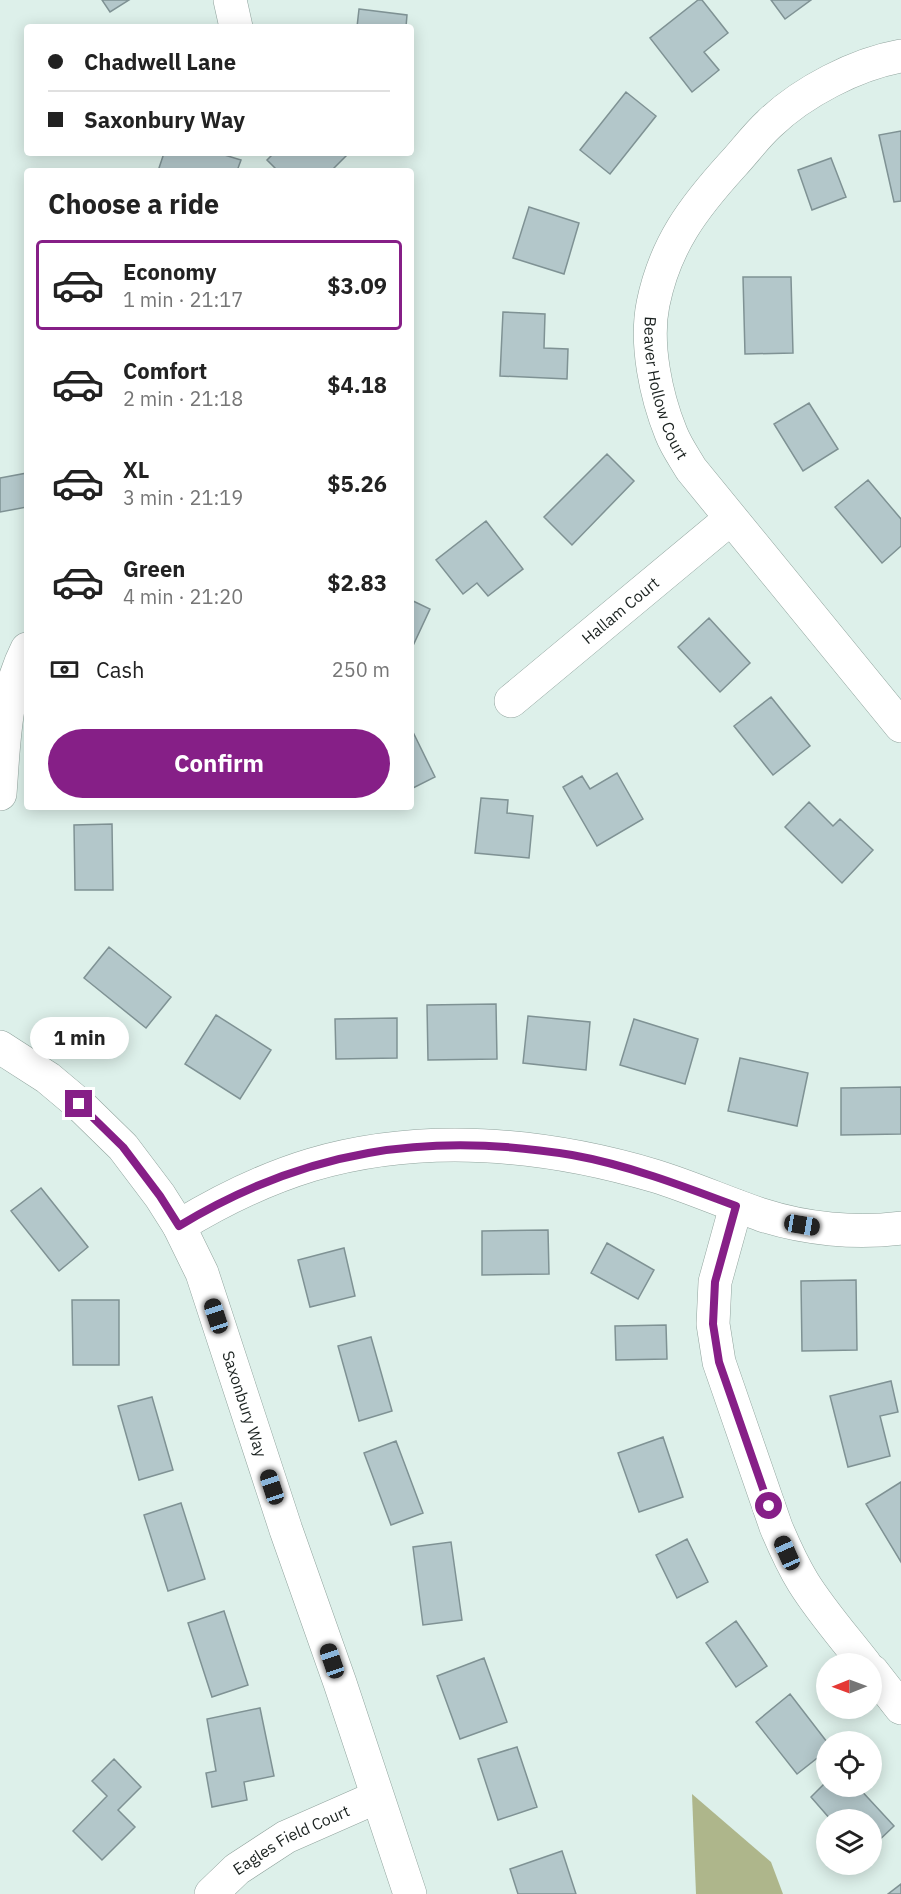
<!DOCTYPE html>
<html lang="en">
<head>
<meta charset="utf-8">
<style>
	body { margin:0; font-family:"IBM Plex Sans",sans-serif; background:#f6f6f6; color:#222; height:100vh; display:flex; flex-direction:column; font-size:22px; white-space:nowrap }
	* { box-sizing:border-box; margin:0 }
	p { font-size:20px; color:#767676 }
	.icon { flex:none; width:33px; height:33px; fill:none; stroke:currentColor; stroke-width:2; stroke-linecap:round; stroke-linejoin:round }
	.map { position:relative; flex:1; overflow:hidden }
	.details { position:absolute; left:24px; top:168px; width:390px; height:642px; display:flex; flex-direction:column; background:#fff; border-radius:6px; box-shadow:0 3px 15px #0003 }
	.details>* { flex:none }
	.guide { position:absolute; left:24px; top:24px; width:390px; height:132px; border-radius:6px; box-shadow:0 3px 15px #0003; display:grid; align-content:center; height:132px; padding:0 24px; background:#fff }
	.needle { width:39px; rotate:269deg }
	.controls { position:absolute; left:816px; top:1653px; display:grid; gap:12px }
	.controls a { display:grid; place-items:center; width:66px; height:66px; border-radius:50%; background:#fff; box-shadow:0 3px 15px #0003; font-size:30px }
	.end { position:absolute; width:27px; height:27px; margin:-14px; border:8px solid #861f87; background:#fff; box-shadow:0 0 0 3px #fff }
	.from { border-radius:50% }
	.bubble { position:absolute; height:42px; border-radius:21px; background:#fff; box-shadow:0 3px 15px #0003; font-size:20px; font-weight:700; line-height:42px; text-align:center }
	.car { position:absolute; width:18px; height:36px; margin:-18px -9px; border-radius:8px; box-shadow:0 0 4px 2px #0007; background:linear-gradient(#222 24%,#8ab4d8 0 40%,#222 0 76%,#8ab4d8 0 86%,#222 0) }
	.guide b { display:flex; align-items:center; gap:21px; height:57px; font-size:22px }
	.guide b+b { border-top:2px solid #e0e0e0 }
	.guide i { width:15px; height:15px; background:#222 }
	ul { padding:0; list-style:none }
	li { display:flex; align-items:center; gap:18px; height:90px; margin:0 12px 9px; padding:0 12px; border:3px solid transparent; border-radius:6px }
	li div { flex:1 }
	li b { display:block; font-size:22px }
	li em { font-style:normal; font-weight:700 }
	li.on { border-color:#861f87 }
	li>.icon { width:54px; height:54px; stroke-width:1.5 }
	h2 { padding:0 24px; font-size:27px; line-height:72px }
	.pay { display:flex; align-items:center; gap:15px; height:66px; padding:0 24px; font-size:22px }
	.pay p { margin-inline-start:auto }
	.button { display:flex; gap:12px; margin-top:auto; padding:12px 24px }
	.button a { flex:1; height:69px; border-radius:36px; background:#861f87; color:#fff; font-size:24px; font-weight:700; line-height:69px; text-align:center }
	.map>svg:first-child { display:block }
	.forest { fill:#aeb68b }
	.building { fill:#b3c7ca; stroke:#7f9294; stroke-width:1.5 }
	.lines { fill:none; stroke-linecap:round; stroke-linejoin:round }
	.minor-casing { stroke:#90a39d; stroke-width:34 }
	.minor { stroke:#fff; stroke-width:33 }
	.route { stroke:#861f87; stroke-width:8 }
	.labels { text-anchor:middle; stroke-width:6; stroke-linejoin:round; paint-order:stroke }
	.street-label { font-size:16px; fill:#1b2220; stroke:#eafdf8 }
</style>
</head>
<body>
<div class="map">
<svg width="901" height="1894" viewBox="0 0 901 1894">
	<rect width="100%" height="100%" fill="#ddf0ea"/>
	<!-- forest -->
	<path class="forest" d="M692 1794 771 1862 783 1894H696Z"/>
	<!-- building -->
	<path class="building" d="M102 0H129L110 12Z
		M698 0H702L728 33 704 52 719 70 692 92 650 38Z
		M771 0H811L785 19Z
		M359 9 407 15 406 27H357Z
		M626 92 656 116 610 174 580 150Z
		M901 131V201L894 202 879 135Z
		M164 153H218L241 160 237 171H158Z
		M274 153H349L331 171H278L267 160Z
		M831 158 846 197 812 210 798 170Z
		M529 207 579 223 564 274 513 258Z
		M743 277H791L793 353 745 354Z
		M503 312 545 314 544 348 568 349 567 379 500 376Z
		M809 403 838 449 803 471 774 424Z
		M607 454 634 481 572 545 544 517Z
		M27 473V507L0 512V478Z
		M868 480 901 519V546L882 563 835 507Z
		M486 521 523 569 488 596 477 583 463 594 436 560Z
		M411 600 430 609 411 650Z
		M709 618 750 663 720 692 678 647Z
		M771 697 810 746 773 775 734 726Z
		M411 728 435 777 411 789Z
		M617 773 643 819 597 846 563 787 582 776 590 789Z
		M481 798 508 800 507 813 533 816 529 858 475 853Z
		M809 802 833 826 840 819 873 850 842 883 785 827Z
		M112 824 113 890H75L74 825Z
		M109 947 171 997 146 1028 84 978Z
		M496 1004 497 1059 428 1060 427 1005Z
		M216 1015 271 1050 240 1099 185 1064Z
		M528 1016 590 1022 586 1070 523 1063Z
		M397 1018V1058L336 1059 335 1019Z
		M634 1019 698 1039 685 1084 620 1065Z
		M740 1058 808 1073 797 1126 728 1111Z
		M901 1087V1134L841 1135V1088Z
		M41 1188 88 1247 59 1271 11 1211Z
		M548 1230 549 1274 482 1275V1231Z
		M607 1243 654 1270 638 1299 591 1273Z
		M344 1248 355 1296 310 1307 298 1260Z
		M856 1280 857 1350 802 1351 801 1281Z
		M72 1300H119V1365H73Z
		M666 1325 667 1359 616 1360 615 1326Z
		M371 1337 392 1411 359 1421 338 1346Z
		M891 1381 898 1412 880 1416 890 1456 848 1467 830 1396Z
		M152 1397 173 1470 139 1480 118 1406Z
		M663 1437 683 1497 639 1512 618 1453Z
		M396 1441 423 1513 391 1525 364 1453Z
		M901 1482V1562L866 1504Z
		M181 1503 205 1579 168 1591 144 1515Z
		M687 1539 708 1582 677 1598 656 1555Z
		M451 1542 462 1620 423 1625 413 1547Z
		M224 1611 248 1685 212 1697 188 1623Z
		M736 1621 767 1666 736 1687 706 1643Z
		M484 1658 507 1722 460 1739 437 1676Z
		M790 1694 827 1742 826 1751 797 1774 756 1722Z
		M260 1708 274 1776 244 1782 247 1800 212 1807 206 1773 216 1771 207 1719Z
		M517 1747 537 1807 498 1820 478 1759Z
		M114 1759 141 1787 118 1810 135 1827 102 1860 73 1831 107 1796 92 1781Z
		M826 1782V1786H857L894 1826 872 1847V1820H831L811 1797Z
		M562 1851 576 1894H518L510 1869Z
		M901 1884V1894H888Z"/>
	<g class="lines">
		<!-- minor casing -->
		<g class="minor-casing">
			<g id="minor">
				<path d="M230 0 236 27"/>
				<path id="s1" d="M901 56C856 64 802 92 769 124 756 136 745 151 733 164 693 208 665 245 653 304 645 344 656 396 671 433 676 446 684 457 691 469L901 726"/>
				<path id="s2" d="M511 701 730 519"/>
				<path d="M0 794C4 744 4 694 27 649"/>
				<path id="s3" d="M0 1047 48 1078 79 1104 123 1147 160 1196 179 1226 202 1273 286 1530 340 1683 410 1894"/>
				<path d="M736 1206 715 1282 713 1324 719 1362 776 1527C784 1546 792 1564 803 1582 821 1611 844 1637 865 1664"/>
				<path d="M179 1226C220 1201 265 1179 311 1165 423 1132 544 1143 655 1176 691 1187 726 1203 762 1215 805 1229 856 1234 901 1228"/>
				<path d="M872 1671 901 1708"/>
				<path id="s4" d="M211 1894 237 1869 286 1837 377 1797"/>
			</g>
		</g>
		<!-- minor -->
		<use href="#minor" class="minor"/>
	</g>
	<g class="lines">
		<!-- route -->
		<path class="route" d="M79 1104 123 1147 160 1196 179 1226C304 1150 428 1131 572 1155 628 1165 683 1186 736 1206L715 1282 713 1324 719 1362 769 1506"/>
	</g>
	<g class="labels">
		<!-- street labels -->
		<g class="street-label">
			<text dy="6" stroke="none"><textPath href="#s1" startOffset="454">Beaver Hollow Court</textPath></text>
			<text dy="6" stroke="none"><textPath href="#s2" startOffset="142">Hallam Court</textPath></text>
			<text dy="6" stroke="none"><textPath href="#s3" startOffset="446">Saxonbury Way</textPath></text>
			<text dy="6" stroke="none"><textPath href="#s4" startOffset="98">Eagles Field Court</textPath></text>
		</g>
	</g>
</svg>
<div class="controls">
<a><svg class="needle" viewBox="-14 -14 28 28"><path d="M0-13l5 13h-10z" fill="#e53935"/><path d="M0 13l5-13h-10z" fill="#767676"/></svg></a>
<a><svg class="icon" aria-label="locate" viewBox="0 0 24 24"><circle cx="12" cy="12" r="6"/><path d="M12 2v4M12 18v4M2 12h4M18 12h4"/></svg></a>
<a><svg class="icon" aria-label="layers" viewBox="0 0 24 24"><path d="M12 4l9 5-9 5-9-5zM3 14l9 5 9-5"/></svg></a>
</div>
<i class="end from" style="left:769px;top:1506px"></i>
<i class="end" style="left:79px;top:1104px"></i>
<div class="bubble" style="left:30px;top:1017px;width:99px">1 min</div>
<i class="car" style="left:802px;top:1225px;rotate:100deg"></i>
<i class="car" style="left:216px;top:1316px;rotate:342deg"></i>
<i class="car" style="left:272px;top:1487px;rotate:342deg"></i>
<i class="car" style="left:787px;top:1553px;rotate:336deg"></i>
<i class="car" style="left:332px;top:1661px;rotate:341deg"></i>
<div class="guide">
<b><i class="from"></i>Chadwell Lane</b>
<b><i></i>Saxonbury Way</b>
</div>
<section class="details">
<h2>Choose a ride</h2>
<ul>
<li class="on"><svg class="icon" aria-label="car" viewBox="0 0 24 24"><path d="M5 17H2v-5l4-1 3-4h7l3 4 3 1v5h-3M9 17h6M6 11h13"/><circle cx="7" cy="17" r="2"/><circle cx="17" cy="17" r="2"/></svg><div><b>Economy</b><p>1 min · 21:17</p></div><em>$3.09</em></li>
<li><svg class="icon" aria-label="car" viewBox="0 0 24 24"><path d="M5 17H2v-5l4-1 3-4h7l3 4 3 1v5h-3M9 17h6M6 11h13"/><circle cx="7" cy="17" r="2"/><circle cx="17" cy="17" r="2"/></svg><div><b>Comfort</b><p>2 min · 21:18</p></div><em>$4.18</em></li>
<li><svg class="icon" aria-label="car" viewBox="0 0 24 24"><path d="M5 17H2v-5l4-1 3-4h7l3 4 3 1v5h-3M9 17h6M6 11h13"/><circle cx="7" cy="17" r="2"/><circle cx="17" cy="17" r="2"/></svg><div><b>XL</b><p>3 min · 21:19</p></div><em>$5.26</em></li>
<li><svg class="icon" aria-label="car" viewBox="0 0 24 24"><path d="M5 17H2v-5l4-1 3-4h7l3 4 3 1v5h-3M9 17h6M6 11h13"/><circle cx="7" cy="17" r="2"/><circle cx="17" cy="17" r="2"/></svg><div><b>Green</b><p>4 min · 21:20</p></div><em>$2.83</em></li>
</ul>
<div class="pay"><svg class="icon" aria-label="cash" viewBox="0 0 24 24"><path d="M3 7h18v10H3z"/><circle cx="12" cy="12" r="2"/></svg>Cash<p>250 m</p></div>
<div class="button"><a>Confirm</a></div>
</section>
</div>
</body>
</html>
